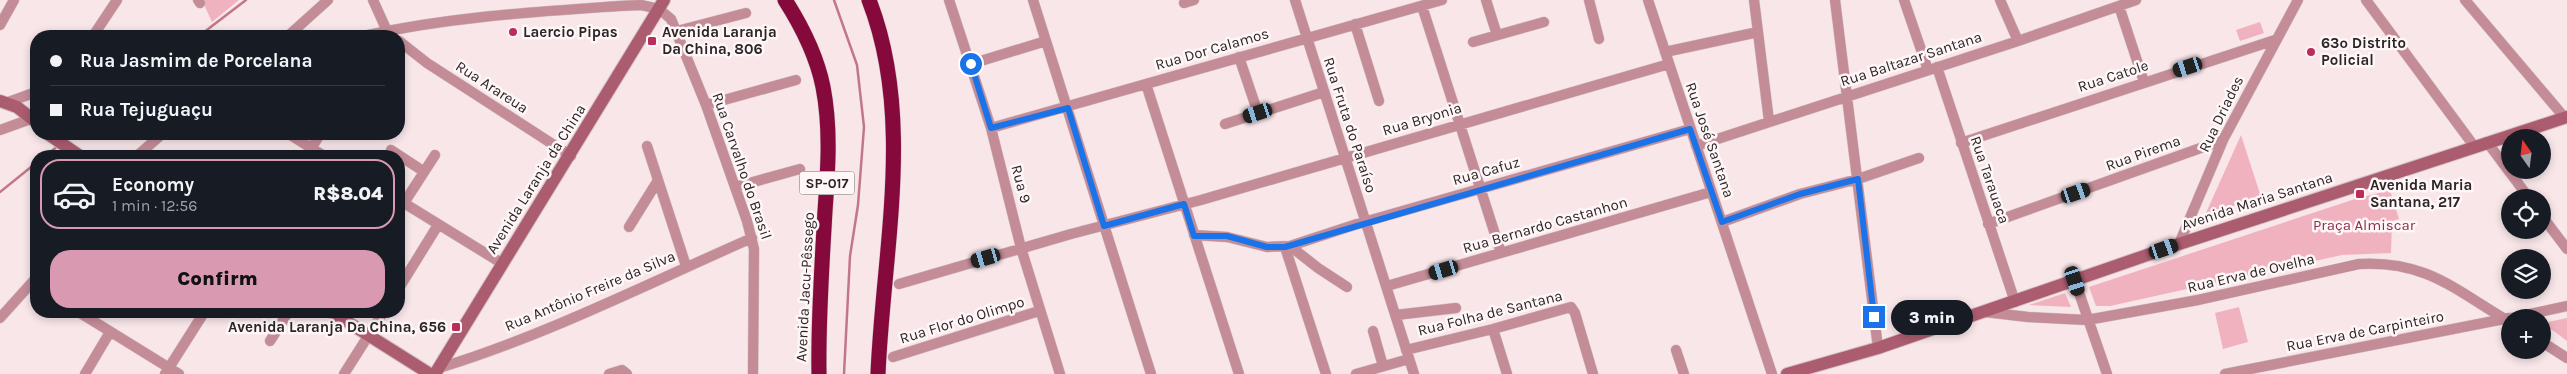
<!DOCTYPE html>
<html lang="en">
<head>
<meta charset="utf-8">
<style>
	body { margin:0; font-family:Karla,sans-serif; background:#242831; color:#f1f3f6; height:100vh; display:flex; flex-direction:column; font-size:19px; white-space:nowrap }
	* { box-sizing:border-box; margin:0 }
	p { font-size:16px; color:#9ea1a6 }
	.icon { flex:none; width:28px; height:28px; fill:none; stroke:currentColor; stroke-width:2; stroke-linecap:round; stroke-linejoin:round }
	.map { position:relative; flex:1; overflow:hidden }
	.side { position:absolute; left:30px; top:150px; width:375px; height:168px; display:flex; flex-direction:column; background:#171b24; border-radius:20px; box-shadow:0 2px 8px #0003 }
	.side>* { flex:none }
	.banner { position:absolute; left:30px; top:30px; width:375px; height:110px; border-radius:20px; box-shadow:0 2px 8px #0003; display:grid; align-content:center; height:110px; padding:0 20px; background:#171b24 }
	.needle { width:32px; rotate:346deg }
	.fabs { position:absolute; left:2501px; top:129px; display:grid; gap:10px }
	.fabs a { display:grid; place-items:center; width:50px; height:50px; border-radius:50%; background:#171b24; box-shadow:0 2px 8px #0003; font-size:25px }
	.end { position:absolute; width:22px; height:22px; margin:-11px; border:6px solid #1a73e8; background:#fff; box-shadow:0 0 0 2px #fff }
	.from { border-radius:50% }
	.bubble { position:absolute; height:35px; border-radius:18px; background:#171b24; box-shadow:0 2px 8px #0003; font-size:16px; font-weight:800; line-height:35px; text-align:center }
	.car { position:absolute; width:15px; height:30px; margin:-15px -8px; border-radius:6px; box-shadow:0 0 4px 1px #0007; background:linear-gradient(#222 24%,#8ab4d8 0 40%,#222 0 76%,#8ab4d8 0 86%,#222 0) }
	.banner b { display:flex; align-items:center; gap:18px; height:48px; font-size:19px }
	.banner b+b { border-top:1px solid #363941 }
	.banner i { width:12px; height:12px; background:#f1f3f6 }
	ul { padding:9px 0 0; list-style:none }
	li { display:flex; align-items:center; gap:15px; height:70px; margin:0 10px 8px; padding:0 10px; border:2px solid transparent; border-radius:20px }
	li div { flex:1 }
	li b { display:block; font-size:19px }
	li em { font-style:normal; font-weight:800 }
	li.active { border-color:#d899b1 }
	li>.icon { width:45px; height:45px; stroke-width:1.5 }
	.action { display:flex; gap:10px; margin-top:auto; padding:10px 20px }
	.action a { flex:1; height:58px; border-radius:20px; background:#d899b1; color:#111; font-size:20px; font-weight:800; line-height:58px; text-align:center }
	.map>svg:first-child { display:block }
	.green { fill:#f0b2be }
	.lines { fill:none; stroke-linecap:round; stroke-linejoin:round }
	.stream { stroke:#c27788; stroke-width:2.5 }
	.street-casing { stroke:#d3c3c6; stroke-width:11 }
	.secondary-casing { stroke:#d3c3c6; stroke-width:14 }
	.highway-casing { stroke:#d3c3c6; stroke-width:16 }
	.street { stroke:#c48c97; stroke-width:10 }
	.secondary { stroke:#ac5c6f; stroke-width:12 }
	.highway { stroke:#86093c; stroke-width:15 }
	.route { stroke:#1a73e8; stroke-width:6 }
	.poi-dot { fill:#ba2c5c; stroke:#fef6f7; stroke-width:2 }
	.labels { text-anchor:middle; stroke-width:5; stroke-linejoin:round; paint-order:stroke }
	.shield { fill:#fef6f7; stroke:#6b6465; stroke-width:1 }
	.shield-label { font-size:14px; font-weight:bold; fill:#2c2527 }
	.poi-label { font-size:15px; font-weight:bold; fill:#2c2527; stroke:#fef6f7; text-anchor:start }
	.street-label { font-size:15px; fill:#2c2527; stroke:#fef6f7 }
	.park-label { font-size:15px; fill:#8b304b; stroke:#fef6f7 }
</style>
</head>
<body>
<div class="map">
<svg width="2567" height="374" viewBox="0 0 2567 374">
	<rect width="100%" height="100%" fill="#f8e6e9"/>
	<!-- green -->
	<path class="green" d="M202 0H239L212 22Z
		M2260 22 2264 33 2240 41 2236 30Z
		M2241 135 2261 197 2205 215Z
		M2390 190 2399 219 2392 221 2391 253 2342 255 2110 306H2096L2089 287 2355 199Z
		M2065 293 2071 307 2029 305Z
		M2239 307 2248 342 2223 349 2215 313Z
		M2567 318V341L2543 323Z"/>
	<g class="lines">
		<!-- stream -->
		<path class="stream" d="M834 0 857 65 864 127 858 205 850 256 844 374
			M199 36 246 0
			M66 140 74 134
			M45 156 58 146
			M0 192 36 163"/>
		<!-- street casing -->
		<g class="street-casing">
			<path id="street" d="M198 0 200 3
				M373 0 387 31 390 34
				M949 0 991 128 1021 248 1060 374
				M1033 0 1151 374
				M1295 0 1414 374
				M1486 0 1497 35
				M1589 0 1599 39
				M1648 0 1772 374
				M1754 0 1769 121
				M1835 0 1878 348
				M1904 0 1928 70
				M2000 0 2018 41
				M2366 0 2474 146
				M2465 0 2565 118
				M1184 3 1194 0
				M1422 6 1501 253
				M2119 6 2144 82
				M1355 24 1379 101
				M0 25 14 0
				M677 31 746 13
				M93 36 117 0
				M288 36 328 0
				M363 36C448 17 533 12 619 6L641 5 659 9 671 19 706 105 747 221 754 249 753 374
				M399 41 427 63 571 156
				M1473 42 1544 22
				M1665 52 1758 32
				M1239 57 1258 113
				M971 64 1046 41
				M1937 67 2015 302
				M1146 84 1239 374
				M6 103 36 92
				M706 105 796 80
				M1225 124 1324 92
				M991 128 1442 0
				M0 130 36 117
				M289 134 324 156
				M2487 142 2529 198
				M1961 143 2275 40
				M647 146 686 266
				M1696 146 2018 41 2136 0
				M391 150 423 171
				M137 156 162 134
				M307 156 320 134
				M735 187 800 169
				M399 200 503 264
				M404 203 435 155
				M2542 216 2567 249
				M1722 222 1800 194 1858 179 1919 158
				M1988 224 2223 140
				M629 227 657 182
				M1194 235 1227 237 1267 247 1290 246 1318 268 1347 287
				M2179 244 2223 140 2298 0
				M1290 246 1357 224 1690 129
				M1285 247 1326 374
				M2075 281 2107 374
				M899 284 1071 234 1201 200 1669 64
				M1387 286 1711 192
				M399 288 438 225
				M77 311 179 374
				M1985 312 2028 317 2087 320 2198 300 2359 264C2427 260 2456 291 2510 322
				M1396 315 1456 308
				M0 318 36 278
				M2512 318 2567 306
				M1493 329 1507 374
				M1373 331 1383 366
				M270 341 289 311
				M2542 342 2567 358
				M1406 350 1493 329 1571 307 1575 313 1593 374
				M1676 350 1684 374
				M893 357 1039 311
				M439 368C547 335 649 283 752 238
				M85 374 110 332
				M165 374 205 311
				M344 374 384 311
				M609 374 622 370 627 374
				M1356 374 1409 359
				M2225 374 2509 318"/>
		</g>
		<!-- secondary casing -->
		<g class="secondary-casing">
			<path id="secondary" d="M0 101 17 107 36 122
				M48 134 80 156
				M330 311 430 374
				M435 374 664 0
				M1787 374 1878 348 2179 244 2567 117"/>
		</g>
		<!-- highway casing -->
		<g class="highway-casing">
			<path id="highway" d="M785 0C801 25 817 57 823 87 831 128 828 169 825 211 822 265 818 320 819 374
				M869 0C915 118 883 251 878 374"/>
		</g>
		<!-- street -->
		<use href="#street" class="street"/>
		<!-- secondary -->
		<use href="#secondary" class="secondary"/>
		<!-- highway -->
		<use href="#highway" class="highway"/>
	</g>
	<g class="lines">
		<!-- route -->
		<path class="route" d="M971 64 991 128 1068 108 1104 226 1184 204 1194 236H1227L1267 247H1285L1690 129 1722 222 1800 194 1858 179 1874 317"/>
	</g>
	<!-- markers -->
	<g class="poi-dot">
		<circle cx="513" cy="32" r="5"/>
		<rect x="647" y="36" width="10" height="10" rx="2.5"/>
		<circle cx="2311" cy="52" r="5"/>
		<rect x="2355" y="189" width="10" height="10" rx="2.5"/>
		<rect x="451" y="322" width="10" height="10" rx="2.5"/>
	</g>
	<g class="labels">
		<!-- shield labels -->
		<rect class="shield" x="799.5" y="171.5" width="55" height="23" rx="4"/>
		<g class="shield-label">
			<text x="827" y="188">SP-017</text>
		</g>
		<!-- poi labels -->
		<g class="poi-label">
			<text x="523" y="37">Laercio Pipas</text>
			<text x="662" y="37">Avenida Laranja<tspan x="662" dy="17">Da China, 806</tspan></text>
			<text x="2321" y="48">63º Distrito<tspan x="2321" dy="17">Policial</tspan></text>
			<text x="2370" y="190">Avenida Maria<tspan x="2370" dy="17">Santana, 217</tspan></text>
			<text x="446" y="332" text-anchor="end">Avenida Laranja Da China, 656</text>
		</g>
		<!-- street labels -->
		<g class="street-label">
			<text transform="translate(1212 49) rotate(-16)" y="5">Rua Dor Calamos</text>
			<text transform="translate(1911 59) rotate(-18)" y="5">Rua Baltazar Santana</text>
			<text transform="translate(2113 76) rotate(-18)" y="5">Rua Catole</text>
			<text transform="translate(492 87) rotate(33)" y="5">Rua Arareua</text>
			<text transform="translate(2221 114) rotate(-64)" y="5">Rua Driades</text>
			<text transform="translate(1422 119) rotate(-17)" y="5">Rua Bryonia</text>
			<text transform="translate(1350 125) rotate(72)" y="5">Rua Fruta do Paraíso</text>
			<text transform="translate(1710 140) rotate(71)" y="5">Rua José Santana</text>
			<text transform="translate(2143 153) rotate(-20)" y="5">Rua Pirema</text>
			<text transform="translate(742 166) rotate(71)" y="5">Rua Carvalho do Brasil</text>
			<text transform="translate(1486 171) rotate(-16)" y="5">Rua Cafuz</text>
			<text transform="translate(536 179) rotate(-58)" y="5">Avenida Laranja da China</text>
			<text transform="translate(1990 180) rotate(71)" y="5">Rua Tarauaca</text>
			<text transform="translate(1021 184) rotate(75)" y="5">Rua 9</text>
			<text transform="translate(2257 201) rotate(-18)" y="5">Avenida Maria Santana</text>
			<text transform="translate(1545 225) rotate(-16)" y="5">Rua Bernardo Castanhon</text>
			<text transform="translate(2251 273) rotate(-13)" y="5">Rua Erva de Ovelha</text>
			<text transform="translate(805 287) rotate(-87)" y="5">Avenida Jacu-Pêssego</text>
			<text transform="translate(590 291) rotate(-23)" y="5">Rua Antônio Freire da Silva</text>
			<text transform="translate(1490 313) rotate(-14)" y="5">Rua Folha de Santana</text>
			<text transform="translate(962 320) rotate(-17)" y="5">Rua Flor do Olimpo</text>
			<text transform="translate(2365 331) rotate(-11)" y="5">Rua Erva de Carpinteiro</text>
		</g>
		<!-- park labels -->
		<g class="park-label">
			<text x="2364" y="230">Praça Almiscar</text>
		</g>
	</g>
</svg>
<div class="fabs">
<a><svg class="needle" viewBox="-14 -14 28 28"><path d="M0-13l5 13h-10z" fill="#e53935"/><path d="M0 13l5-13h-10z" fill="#9ea1a6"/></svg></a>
<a><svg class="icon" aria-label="locate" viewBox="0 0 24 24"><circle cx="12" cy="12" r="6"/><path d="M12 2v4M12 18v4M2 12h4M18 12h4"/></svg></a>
<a><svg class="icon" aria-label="layers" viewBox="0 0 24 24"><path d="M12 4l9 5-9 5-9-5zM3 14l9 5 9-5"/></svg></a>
<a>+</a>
</div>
<i class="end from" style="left:971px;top:64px"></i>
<i class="end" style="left:1874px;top:317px"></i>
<div class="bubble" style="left:1891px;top:300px;width:82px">3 min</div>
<i class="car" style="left:2188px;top:67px;rotate:252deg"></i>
<i class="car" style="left:1258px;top:113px;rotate:252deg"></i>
<i class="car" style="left:2076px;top:193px;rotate:71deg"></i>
<i class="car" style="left:2164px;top:249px;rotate:71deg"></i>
<i class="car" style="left:986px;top:258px;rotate:254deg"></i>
<i class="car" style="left:1444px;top:270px;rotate:253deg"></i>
<i class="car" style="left:2075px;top:281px;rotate:162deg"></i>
<div class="banner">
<b><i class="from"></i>Rua Jasmim de Porcelana</b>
<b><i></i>Rua Tejuguaçu</b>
</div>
<section class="side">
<ul>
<li class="active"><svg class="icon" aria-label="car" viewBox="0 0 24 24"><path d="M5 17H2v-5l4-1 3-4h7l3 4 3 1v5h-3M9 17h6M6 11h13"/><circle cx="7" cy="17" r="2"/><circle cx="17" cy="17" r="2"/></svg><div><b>Economy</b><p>1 min · 12:56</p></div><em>R$8.04</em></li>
</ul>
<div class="action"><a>Confirm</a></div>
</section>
</div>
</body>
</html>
